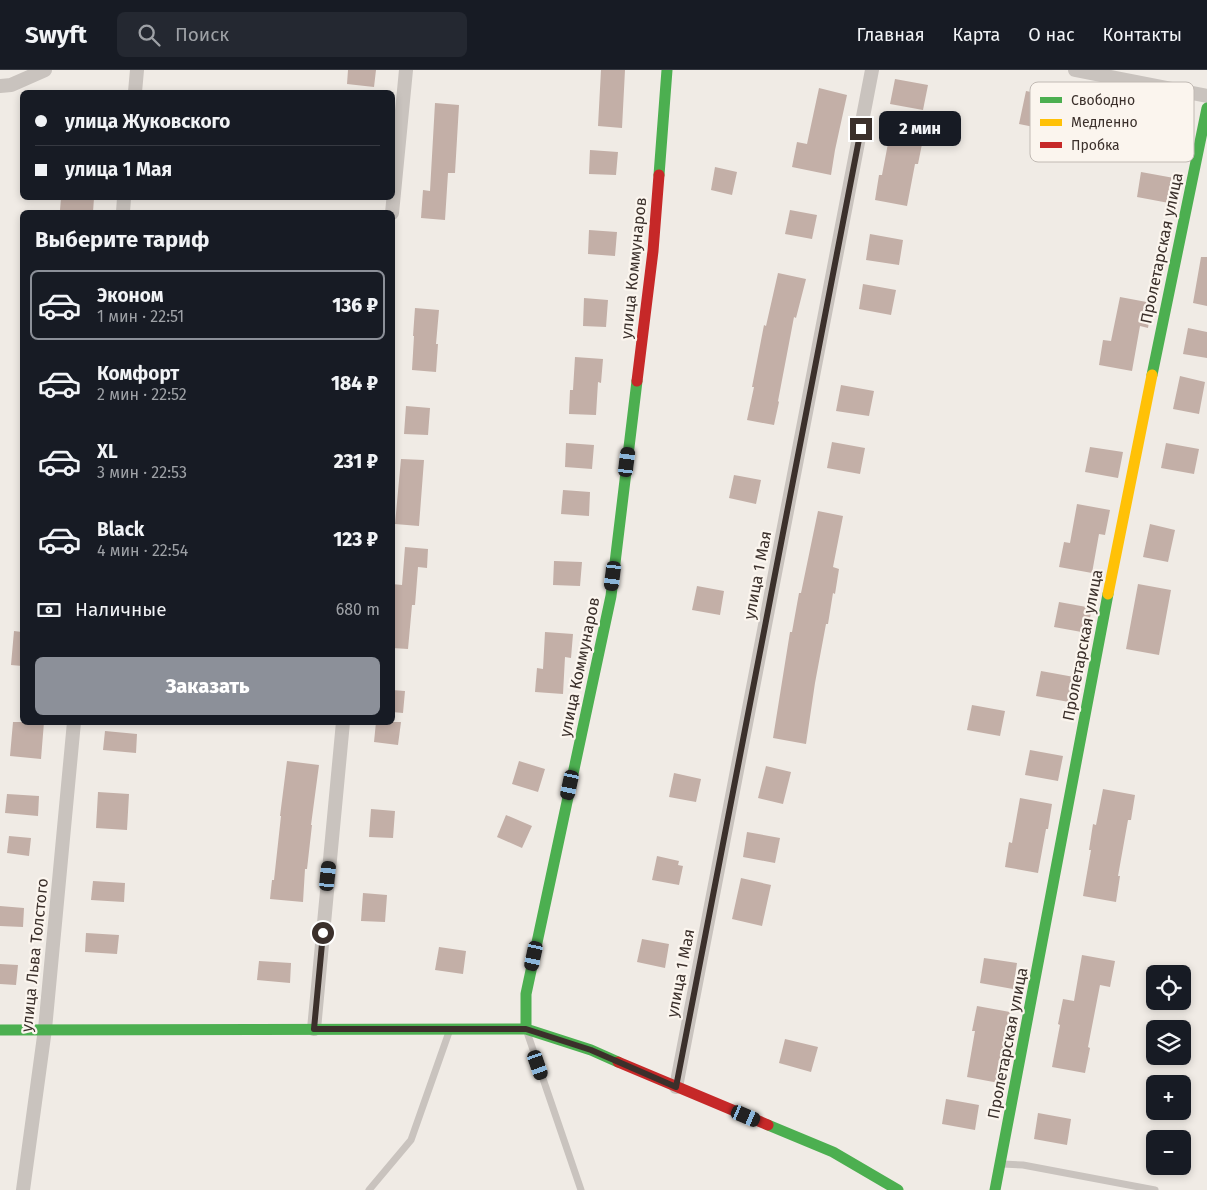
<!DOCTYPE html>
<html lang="ru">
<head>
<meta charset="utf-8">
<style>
	body { margin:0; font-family:"Fira Sans",sans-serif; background:#242831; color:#f1f3f6; height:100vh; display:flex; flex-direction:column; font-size:19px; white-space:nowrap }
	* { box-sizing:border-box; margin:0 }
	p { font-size:16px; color:#9ea1a6 }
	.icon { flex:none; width:28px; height:28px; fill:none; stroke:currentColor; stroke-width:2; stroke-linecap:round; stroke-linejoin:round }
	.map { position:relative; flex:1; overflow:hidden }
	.side { position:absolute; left:20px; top:140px; width:375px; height:515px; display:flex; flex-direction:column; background:#171b24; border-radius:8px; box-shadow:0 2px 8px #0003 }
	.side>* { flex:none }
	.banner { position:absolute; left:20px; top:20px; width:375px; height:110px; border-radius:8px; box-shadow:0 2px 8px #0003; display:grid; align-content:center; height:110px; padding:0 15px; background:#171b24 }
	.tools { position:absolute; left:1146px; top:895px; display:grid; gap:10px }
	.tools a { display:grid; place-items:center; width:45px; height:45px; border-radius:8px; background:#171b24; box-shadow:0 2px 8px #0003; font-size:25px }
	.end { position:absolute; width:22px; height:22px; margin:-11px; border:6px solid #3b302b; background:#fff; box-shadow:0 0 0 2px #fff }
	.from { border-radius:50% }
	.bubble { position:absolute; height:35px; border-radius:8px; background:#171b24; box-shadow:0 2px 8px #0003; font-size:16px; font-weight:800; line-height:35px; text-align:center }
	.car { position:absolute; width:15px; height:30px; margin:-15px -8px; border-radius:6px; box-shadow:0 0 4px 1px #0007; background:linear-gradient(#222 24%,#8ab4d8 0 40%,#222 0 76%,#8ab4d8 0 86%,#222 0) }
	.banner b { display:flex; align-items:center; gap:18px; height:48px; font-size:19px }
	.banner b+b { border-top:1px solid #363941 }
	.banner i { width:12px; height:12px; background:#f1f3f6 }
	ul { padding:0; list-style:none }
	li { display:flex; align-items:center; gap:15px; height:70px; margin:0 10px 8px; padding:0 5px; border:2px solid transparent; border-radius:8px }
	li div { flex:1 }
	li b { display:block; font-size:19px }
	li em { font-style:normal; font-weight:800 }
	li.current { border-color:#8c9099 }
	li>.icon { width:45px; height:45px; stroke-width:1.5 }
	h2 { padding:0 15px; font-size:22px; line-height:60px }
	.pay { display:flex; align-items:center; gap:12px; height:55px; padding:0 15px; font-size:19px }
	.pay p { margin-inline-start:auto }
	.button { display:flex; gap:10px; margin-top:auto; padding:10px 15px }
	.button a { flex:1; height:58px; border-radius:8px; background:#8c9099; color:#fff; font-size:20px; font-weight:800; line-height:58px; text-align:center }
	header { display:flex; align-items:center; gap:30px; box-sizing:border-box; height:70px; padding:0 25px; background:#171b24; border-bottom:1px solid #363941 }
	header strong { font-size:24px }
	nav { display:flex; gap:28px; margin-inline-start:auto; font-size:18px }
	.search { width:350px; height:45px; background:#242831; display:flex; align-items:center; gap:12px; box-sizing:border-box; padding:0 18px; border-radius:8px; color:#9ea1a6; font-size:19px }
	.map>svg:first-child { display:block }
	.building { fill:#c3afa7 }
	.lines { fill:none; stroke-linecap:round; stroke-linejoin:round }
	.lane { stroke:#c9c3be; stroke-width:7 }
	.street { stroke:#c9c3be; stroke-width:14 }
	.fast { stroke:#4caf50; stroke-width:11 }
	.slow { stroke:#ffc107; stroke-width:11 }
	.jam { stroke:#c62828; stroke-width:11 }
	.route { stroke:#3b302b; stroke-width:6 }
	.labels { text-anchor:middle; stroke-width:4.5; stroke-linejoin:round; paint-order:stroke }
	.street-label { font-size:16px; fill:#3b302b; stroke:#fbf5ee }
	.key { fill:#fbf5ee; stroke:#c1bab4; stroke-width:1 }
	.key-label { font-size:14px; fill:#3b302b }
</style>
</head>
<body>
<header>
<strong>Swyft</strong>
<div class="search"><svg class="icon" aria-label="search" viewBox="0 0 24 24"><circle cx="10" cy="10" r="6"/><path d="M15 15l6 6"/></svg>Поиск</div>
<nav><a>Главная</a><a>Карта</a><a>О нас</a><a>Контакты</a></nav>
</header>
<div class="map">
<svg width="1207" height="1120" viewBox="0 0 1207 1120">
	<rect width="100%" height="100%" fill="#f0ebe5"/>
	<!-- building -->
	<path class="building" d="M348 0H376L374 17 347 14Z
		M601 0H625L622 58 598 56Z
		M895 9 928 15 923 40 890 34Z
		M819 18 847 25 835 80 831 105 792 97 797 72 807 74Z
		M1026 21 1051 26 1044 59 1019 54Z
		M435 33 459 35 455 103H448L445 150 421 148 423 120 430 121Z
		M890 63 923 69 918 94H915L907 136 875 130 879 105H882Z
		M590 80 618 82 616 105 589 104Z
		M715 97 737 102 732 125 711 120Z
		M1141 102 1174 108 1169 133 1137 127Z
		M61 128H94L93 142 60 140Z
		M790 140 817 145 812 169 785 164Z
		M589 160 617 162 615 186 588 184Z
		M870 164 903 170 899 195 866 190Z
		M1201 187H1207V236L1193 233Z
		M778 203 806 209 796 248 794 247 778 331 779 332 774 355 747 350 754 317H752L764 255 766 256Z
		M863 214 896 220 891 245 859 239Z
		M1120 227 1152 233 1148 258 1140 256 1132 301 1099 295 1103 270 1111 271Z
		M584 228 608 230 606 257 583 256Z
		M415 238 439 240 436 274H438L436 302 412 300 414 266H413Z
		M1188 258 1207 262V288L1183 284Z
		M575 287 603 289 601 313 598 312 596 345 569 344 570 320H573Z
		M1180 306 1205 312 1199 344 1173 339Z
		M841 315 874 321 869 346 836 341Z
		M406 336 430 338 428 365 404 364Z
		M832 372 865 378 860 404 827 398Z
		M566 373 594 375 592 399 565 397Z
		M1166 373 1199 379 1194 404 1161 398Z
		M1090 377 1123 382 1118 408 1085 402Z
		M401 389 424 390 419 456 395 454Z
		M734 405 761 410 756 434 729 428Z
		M563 420 590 422 589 446 561 444Z
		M1077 434 1110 440 1105 465 1099 464 1092 503 1059 497 1064 472 1070 473Z
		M818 441 843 446 833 497 839 499 835 524 833 523 828 554H826L815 613 806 674 773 668 790 562H792L799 523H801Z
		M1150 454 1175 460 1168 492 1143 487Z
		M405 477 428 479 427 498 418 497 415 535H412L408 579 392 578V514L402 515Z
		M554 491 582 492 580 516 553 515Z
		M1138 514 1171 520 1159 585 1126 579Z
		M697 516 724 521 720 545 692 540Z
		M1059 532 1092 538 1087 563 1054 557Z
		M14 561 22 562V596L11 595Z
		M545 562 573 564 571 588 565 587 563 624 535 622 537 598 543 599Z
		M1041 601 1074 607 1069 632 1036 626Z
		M392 620 405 621 403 643 392 642Z
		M972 635 1005 641 1000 666 967 660Z
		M13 652H44L41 689 10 686Z
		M376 652H401L398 675 374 672Z
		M105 661 137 664 136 683 103 680Z
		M1030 680 1063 686 1058 711 1025 705Z
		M287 691 319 695 311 755H312L307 799H305L303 832 270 829 272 810H274L281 746H280Z
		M519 691 545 699 538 722 512 714Z
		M766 696 791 702 783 734 758 728Z
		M674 703 701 709 696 732 669 727Z
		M1103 719 1135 725 1131 750H1128L1118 806H1120L1116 832 1083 826 1091 780H1089L1093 754 1096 755Z
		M98 722 129 724 127 760 96 758Z
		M7 724 39 726 38 746 5 743Z
		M1020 728 1052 734 1048 759H1046L1038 803 1005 797 1009 772 1012 773Z
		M371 739 395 741 393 768 369 767Z
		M506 745 532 756 522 778 497 767Z
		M747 762 780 768 775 793 743 787Z
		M9 766 31 768 29 786 7 783Z
		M657 786 679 791 678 795 683 796 679 815 652 810Z
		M741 808 771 815 762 856 732 849Z
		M93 811 125 813 124 832 91 830Z
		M363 823 387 825 385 852 361 851Z
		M0 836 24 838 23 857 0 856Z
		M86 863 119 865 117 884 85 882Z
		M642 869 669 874 665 898 637 892Z
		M439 877 466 881 463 904 435 900Z
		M1082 885 1115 891 1110 917 1100 915 1088 977 1090 978 1085 1003 1052 997 1060 955 1058 954 1063 929 1074 931Z
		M984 888 1017 893 1013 919 980 913Z
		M259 891 291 893 290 913 257 910Z
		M0 894 18 895 16 915 0 914Z
		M977 936 1010 942 1001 987 1004 988 999 1013 967 1007 975 961H972Z
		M785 969 818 977 811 1002 779 993Z
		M946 1029 979 1035 975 1060 942 1054Z
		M1038 1043 1071 1049 1067 1075 1034 1069Z"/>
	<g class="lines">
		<!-- lane -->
		<path class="lane" d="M527 962 581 1120
			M1002 1094 1023 1095 1155 1120
			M369 1120 411 1070 449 962"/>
		<!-- street -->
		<path class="street" d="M1075 0 1207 26
			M0 16 11 15 45 0
			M135 22 137 0
			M123 142 124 128
			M392 143 406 0
			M314 959 343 652
			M676 1017 872 0
			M23 1120 45 959 74 652"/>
		<!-- fast -->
		<path class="fast" d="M659 105 667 0
			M1152 305 1207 38
			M526 959V924L611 526 637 311
			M0 960 526 959 591 980 618 992
			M768 1055 833 1082 898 1120
			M995 1120 1108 524"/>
		<!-- slow -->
		<path class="slow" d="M1108 524 1152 305"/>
		<!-- jam -->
		<path class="jam" d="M637 311 653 181 659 105
			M618 992 768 1055"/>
	</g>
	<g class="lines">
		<!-- route -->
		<path class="route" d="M323 863 314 959H526L591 980 676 1017 861 59"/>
	</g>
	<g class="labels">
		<!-- street labels -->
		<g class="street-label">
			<text transform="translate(1161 178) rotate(-78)" y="6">Пролетарская улица</text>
			<text transform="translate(633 198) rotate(-84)" y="6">улица Коммунаров</text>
			<text transform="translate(757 505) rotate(-79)" y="6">улица 1 Мая</text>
			<text transform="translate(1082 575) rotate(-79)" y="6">Пролетарская улица</text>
			<text transform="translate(579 597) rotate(-78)" y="6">улица Коммунаров</text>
			<text transform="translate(34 885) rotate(-84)" y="6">улица Льва Толстого</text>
			<text transform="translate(680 903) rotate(-79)" y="6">улица 1 Мая</text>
			<text transform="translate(1007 973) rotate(-79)" y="6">Пролетарская улица</text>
		</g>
	</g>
	<!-- legend -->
	<rect x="1030" y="12" width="164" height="80" rx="8" class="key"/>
	<rect x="1040" y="27" width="22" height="6" fill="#4caf50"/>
	<rect x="1040" y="49" width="22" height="7" fill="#ffc107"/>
	<rect x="1040" y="72" width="22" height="6" fill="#c62828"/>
	<g class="key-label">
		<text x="1071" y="35">Свободно</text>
		<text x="1071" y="57">Медленно</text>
		<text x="1071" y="80">Пробка</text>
	</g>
</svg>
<div class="tools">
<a><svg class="icon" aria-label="locate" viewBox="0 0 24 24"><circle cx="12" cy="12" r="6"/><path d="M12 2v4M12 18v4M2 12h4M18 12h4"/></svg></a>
<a><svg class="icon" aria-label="layers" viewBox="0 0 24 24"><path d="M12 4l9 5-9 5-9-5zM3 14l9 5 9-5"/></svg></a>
<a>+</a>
<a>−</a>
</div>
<i class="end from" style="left:323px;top:863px"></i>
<i class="end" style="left:861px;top:59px"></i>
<div class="bubble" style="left:879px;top:41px;width:82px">2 мин</div>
<i class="car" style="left:627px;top:392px;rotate:7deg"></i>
<i class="car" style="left:613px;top:506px;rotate:187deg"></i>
<i class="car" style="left:570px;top:715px;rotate:192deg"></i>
<i class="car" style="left:328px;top:806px;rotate:6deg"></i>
<i class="car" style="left:534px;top:886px;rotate:192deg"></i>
<i class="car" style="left:538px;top:995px;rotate:161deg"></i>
<i class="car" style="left:746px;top:1046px;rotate:113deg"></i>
<div class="banner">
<b><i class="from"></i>улица Жуковского</b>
<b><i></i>улица 1 Мая</b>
</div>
<section class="side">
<h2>Выберите тариф</h2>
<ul>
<li class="current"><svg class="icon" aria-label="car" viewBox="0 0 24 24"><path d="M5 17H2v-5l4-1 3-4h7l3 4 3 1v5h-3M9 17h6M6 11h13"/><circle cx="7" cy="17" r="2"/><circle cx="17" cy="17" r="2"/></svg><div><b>Эконом</b><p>1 мин · 22:51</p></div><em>136 ₽</em></li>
<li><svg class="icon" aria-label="car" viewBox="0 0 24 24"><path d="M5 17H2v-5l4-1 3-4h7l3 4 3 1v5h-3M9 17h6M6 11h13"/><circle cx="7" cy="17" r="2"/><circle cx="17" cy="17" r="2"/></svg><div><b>Комфорт</b><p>2 мин · 22:52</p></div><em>184 ₽</em></li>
<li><svg class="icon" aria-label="car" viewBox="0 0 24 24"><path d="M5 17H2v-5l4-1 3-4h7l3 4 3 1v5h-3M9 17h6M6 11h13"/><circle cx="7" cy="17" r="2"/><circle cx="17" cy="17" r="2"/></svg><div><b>XL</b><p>3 мин · 22:53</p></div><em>231 ₽</em></li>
<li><svg class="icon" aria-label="car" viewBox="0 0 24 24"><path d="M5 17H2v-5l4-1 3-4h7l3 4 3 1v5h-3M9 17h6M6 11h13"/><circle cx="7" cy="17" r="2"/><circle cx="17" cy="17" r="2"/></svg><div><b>Black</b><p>4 мин · 22:54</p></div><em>123 ₽</em></li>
</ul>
<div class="pay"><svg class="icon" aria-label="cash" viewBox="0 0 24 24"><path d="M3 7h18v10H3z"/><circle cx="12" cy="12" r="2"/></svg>Наличные<p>680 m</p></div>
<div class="button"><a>Заказать</a></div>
</section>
</div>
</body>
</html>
